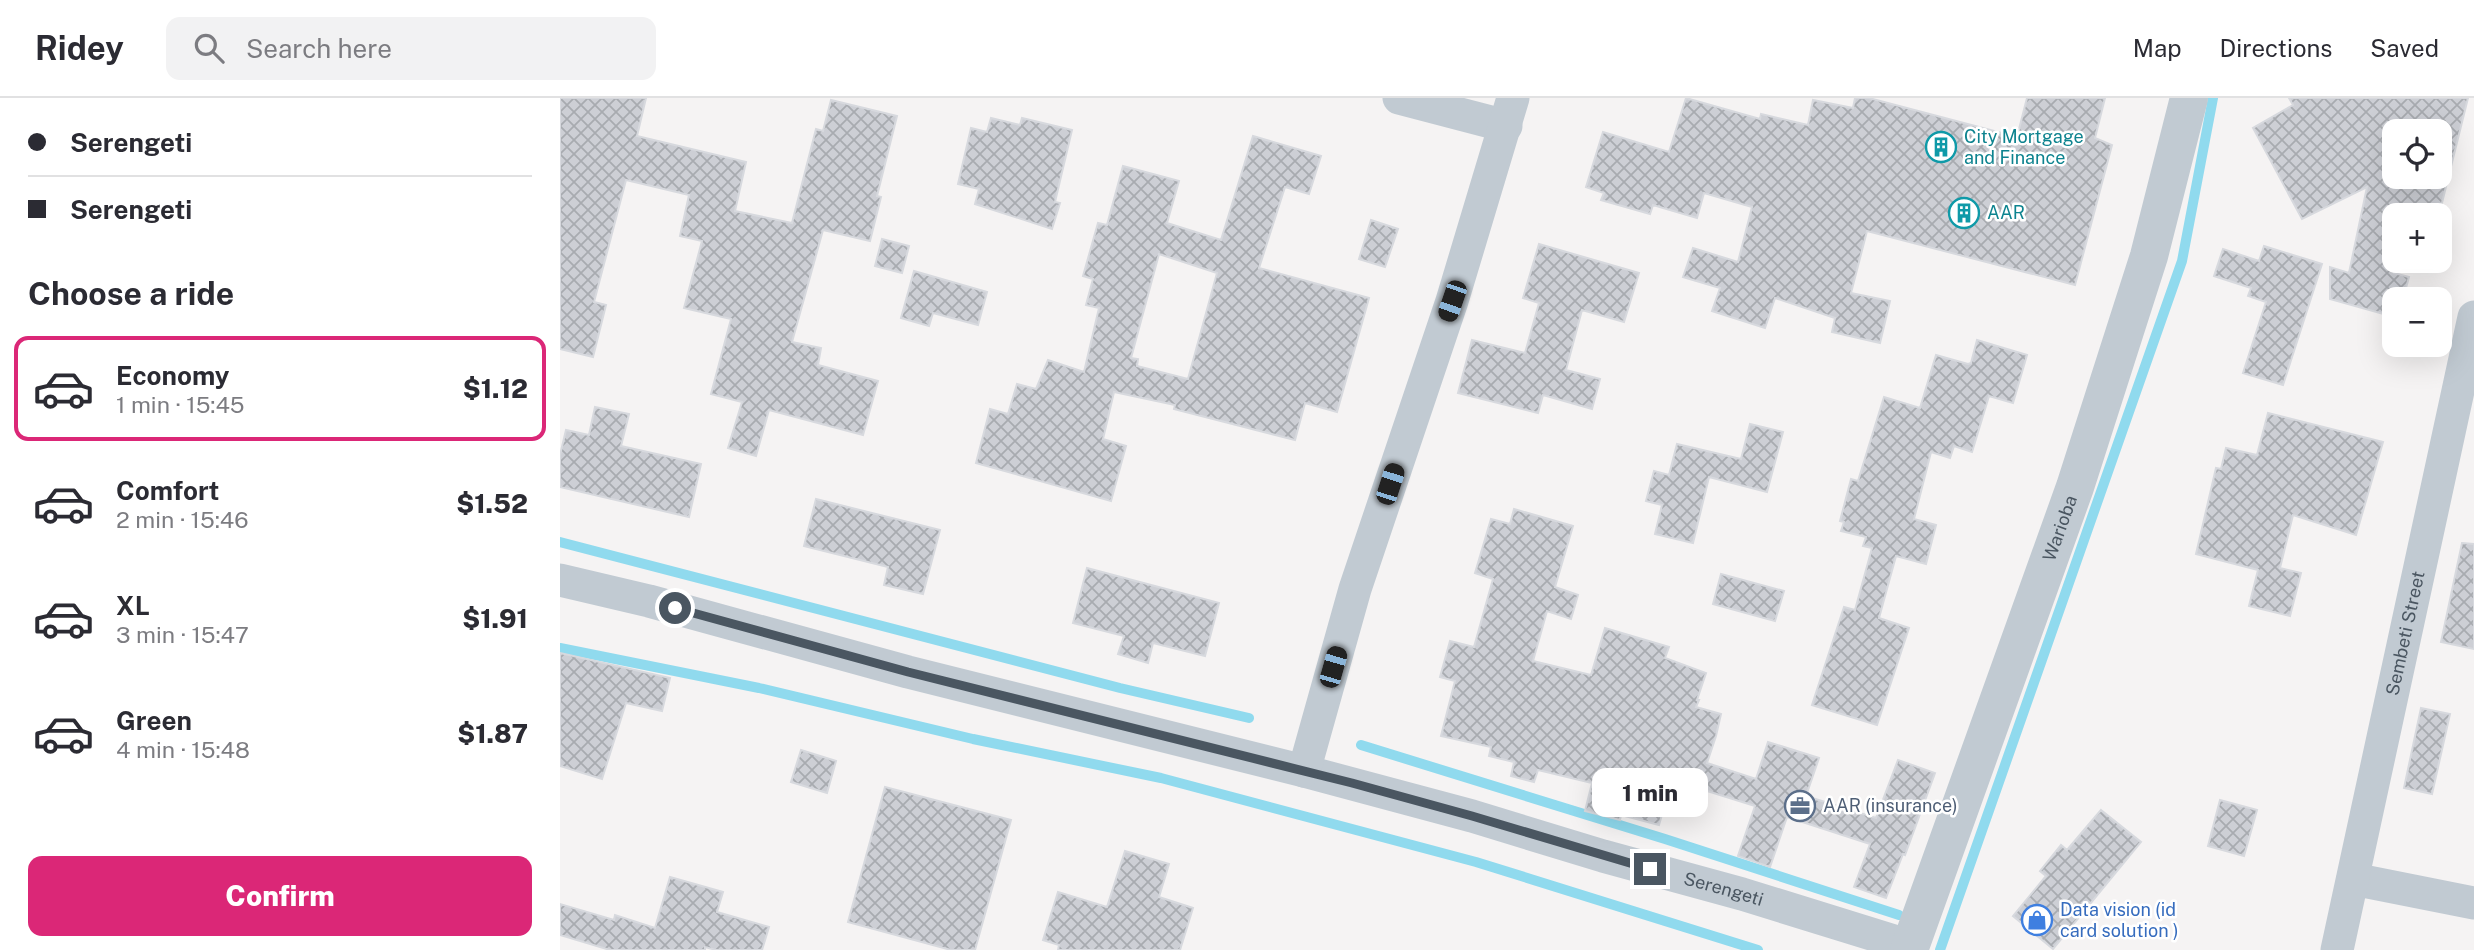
<!DOCTYPE html>
<html lang="en">
<head>
<meta charset="utf-8">
<style>
	body { margin:0; font-family:"Public Sans",sans-serif; background:#f2f2f3; color:#2b2b33; height:100vh; display:flex; flex-direction:column; font-size:26px; white-space:nowrap }
	* { box-sizing:border-box; margin:0 }
	p { font-size:23px; color:#7c7c81 }
	.icon { flex:none; width:38px; height:38px; fill:none; stroke:currentColor; stroke-width:2; stroke-linecap:round; stroke-linejoin:round }
	.map { position:relative; flex:1; overflow:hidden }
	.details { display:flex; flex-direction:column; background:#fff; width:560px }
	.details>* { flex:none }
	.hud { display:grid; align-content:center; height:154px; padding:0 28px; background:#fff }
	.controls { position:absolute; left:1822px; top:21px; display:grid; gap:14px }
	.controls a { display:grid; place-items:center; width:70px; height:70px; border-radius:14px; background:#fff; box-shadow:0 7px 28px #0002; font-size:35px }
	.end { position:absolute; width:32px; height:32px; margin:-16px; border:9px solid #4a5661; background:#fff; box-shadow:0 0 0 4px #fff }
	.from { border-radius:50% }
	.bubble { position:absolute; height:49px; border-radius:14px; background:#fff; box-shadow:0 7px 28px #0002; font-size:23px; font-weight:800; line-height:49px; text-align:center }
	.car { position:absolute; width:21px; height:42px; margin:-21px -10px; border-radius:9px; box-shadow:0 0 5px 2px #0007; background:linear-gradient(#222 24%,#8ab4d8 0 40%,#222 0 76%,#8ab4d8 0 86%,#222 0) }
	.hud b { display:flex; align-items:center; gap:24px; height:66px; font-size:26px }
	.hud b+b { border-top:2px solid #e1e1e2 }
	.hud i { width:18px; height:18px; background:#2b2b33 }
	ul { padding:0; list-style:none }
	li { display:flex; align-items:center; gap:21px; height:105px; margin:0 14px 10px; padding:0 14px; border:4px solid transparent; border-radius:14px }
	li div { flex:1 }
	li b { display:block; font-size:26px }
	li em { font-style:normal; font-weight:800 }
	li.selected { border-color:#db2777 }
	li>.icon { width:63px; height:63px; stroke-width:1.5 }
	h2 { padding:0 28px; font-size:32px; line-height:84px }
	.cta { display:flex; gap:14px; margin-top:auto; padding:14px 28px }
	.cta a { flex:1; height:80px; border-radius:14px; background:#db2777; color:#fff; font-size:28px; font-weight:800; line-height:80px; text-align:center }
	header { display:flex; align-items:center; gap:42px; box-sizing:border-box; height:98px; padding:0 35px; background:#fff; border-bottom:2px solid #e1e1e2 }
	header strong { font-size:33px }
	nav { display:flex; gap:38px; margin-inline-start:auto; font-size:24px }
	.search { width:490px; height:63px; background:#f2f2f3; display:flex; align-items:center; gap:18px; box-sizing:border-box; padding:0 24px; border-radius:14px; color:#7c7c81; font-size:26px }
	main { display:flex; flex:1; min-height:0 }
	.map>svg:first-child { display:block }
	.lines { fill:none; stroke-linecap:round; stroke-linejoin:round }
	.stream { stroke:#90daee; stroke-width:10 }
	.building { fill:url(#building-cross-hatch); stroke:#d7d9de; stroke-width:2; fill-rule:evenodd }
	.minor { stroke:#c1cad2; stroke-width:33 }
	.tertiary { stroke:#c1cad2; stroke-width:38 }
	.route { stroke:#4a5661; stroke-width:9 }
	.labels { text-anchor:middle; stroke-width:5; stroke-linejoin:round; paint-order:stroke }
	.culture-label { font-size:18px; fill:#0d838f; stroke:#fff; text-anchor:start }
	.street-label { font-size:18px; fill:#4a5661; stroke:#fff }
	.service-label { font-size:18px; fill:#4e5e75; stroke:#fff; text-anchor:start }
	.shop-label { font-size:18px; fill:#366cbe; stroke:#fff; text-anchor:start }
</style>
</head>
<body>
<header>
<strong>Ridey</strong>
<div class="search"><svg class="icon" aria-label="search" viewBox="0 0 24 24"><circle cx="10" cy="10" r="6"/><path d="M15 15l6 6"/></svg>Search here</div>
<nav><a>Map</a><a>Directions</a><a>Saved</a></nav>
</header>
<main>
<section class="details">
<div class="hud">
<b><i class="from"></i>Serengeti</b>
<b><i></i>Serengeti</b>
</div>
<h2>Choose a ride</h2>
<ul>
<li class="selected"><svg class="icon" aria-label="car" viewBox="0 0 24 24"><path d="M5 17H2v-5l4-1 3-4h7l3 4 3 1v5h-3M9 17h6M6 11h13"/><circle cx="7" cy="17" r="2"/><circle cx="17" cy="17" r="2"/></svg><div><b>Economy</b><p>1 min · 15:45</p></div><em>$1.12</em></li>
<li><svg class="icon" aria-label="car" viewBox="0 0 24 24"><path d="M5 17H2v-5l4-1 3-4h7l3 4 3 1v5h-3M9 17h6M6 11h13"/><circle cx="7" cy="17" r="2"/><circle cx="17" cy="17" r="2"/></svg><div><b>Comfort</b><p>2 min · 15:46</p></div><em>$1.52</em></li>
<li><svg class="icon" aria-label="car" viewBox="0 0 24 24"><path d="M5 17H2v-5l4-1 3-4h7l3 4 3 1v5h-3M9 17h6M6 11h13"/><circle cx="7" cy="17" r="2"/><circle cx="17" cy="17" r="2"/></svg><div><b>XL</b><p>3 min · 15:47</p></div><em>$1.91</em></li>
<li><svg class="icon" aria-label="car" viewBox="0 0 24 24"><path d="M5 17H2v-5l4-1 3-4h7l3 4 3 1v5h-3M9 17h6M6 11h13"/><circle cx="7" cy="17" r="2"/><circle cx="17" cy="17" r="2"/></svg><div><b>Green</b><p>4 min · 15:48</p></div><em>$1.87</em></li>
</ul>
<div class="cta"><a>Confirm</a></div>
</section>
<div class="map">
<svg width="1914" height="852" viewBox="0 0 1914 852">
	<defs>
		<pattern id="building-cross-hatch" width="8" height="8" patternUnits="userSpaceOnUse" patternTransform="scale(1.75)"><rect width="8" height="8" fill="#cdcfd5"/><path d="M0 0l8 8M0 8l8-8" fill="none" stroke="#a8abb0"/></pattern>
	</defs>
	<rect width="100%" height="100%" fill="#f5f3f3"/>
	<g class="lines">
		<!-- stream -->
		<path class="stream" d="M0 444 560 590 689 620
			M0 550 199 590 413 641 601 680 916 764 1198 852
			M801 647 1105 741 1339 817
			M1380 852 1622 163 1653 0"/>
	</g>
	<!-- building -->
	<path class="building" d="M0 0H86L77 38 186 64 175 113 232 125 256 31 263 33 271 2 337 18 317 98 321 99 310 143 263 132 232 244 261 250 258 267 318 283 303 337 209 312 196 358 168 350 182 304 151 296 171 221 124 210 142 143 120 138 129 97 66 82 34 204 46 207 33 259 0 251Z
		M1126 0 1200 21 1201 16 1248 27 1253 2 1293 10 1295 0H1309L1457 39 1467 0H1545L1535 40 1552 47 1515 187 1307 133 1291 195 1330 203 1320 245 1272 234 1275 220 1215 200 1205 230 1152 213 1160 190 1123 179 1133 150 1178 164 1192 109 1144 95 1137 120 1093 107 1090 116 1041 102 1044 95 1026 89 1043 34 1109 54Z
		M1729 0H1908L1879 117H1834V175L1849 179 1843 201H1834V219L1770 201V169L1789 175 1807 89 1742 121 1693 30 1733 7ZM1834 33H1880V79H1834Z
		M431 20 460 27 462 20 512 32 495 104 500 105 492 131 415 106 419 91 398 86 411 30 427 34Z
		M693 38 761 58 749 96 725 89 699 170 809 200 777 314 745 305 735 342 614 311 615 307 554 294 543 341 566 348 551 403 416 365 430 311 448 316 457 286 476 291 488 262 524 274 539 210 526 207 533 181 523 178 538 125 547 127 563 68 619 83 607 125 661 142ZM599 156 657 175 628 281 577 268 578 261 571 260Z
		M811 122 838 131 825 169 799 161Z
		M322 141 349 148 342 175 315 168Z
		M979 146 1079 175 1064 224 1022 212 1006 272 1040 281 1032 311 983 297 978 315 898 295 912 242 965 255 979 205 963 200Z
		M1704 148 1762 166 1723 287 1683 275 1706 204 1688 198 1691 190 1654 178 1663 151 1699 163Z
		M354 173 427 194 418 227 373 215 369 228 341 220Z
		M1417 242 1467 257 1453 305 1429 298 1412 354 1394 348 1390 360 1371 354 1354 421 1376 427 1366 466 1336 458 1319 520 1349 530 1317 627 1252 607 1284 509 1295 512 1312 450 1303 448 1306 439 1281 433 1284 424 1280 423 1291 381 1298 383 1324 299 1360 310 1376 257 1408 266 1411 265Z
		M35 309 69 316 61 348 141 366 129 419 0 389V357L6 332 29 337Z
		M1708 315 1823 344 1796 437 1733 417 1720 470 1741 475 1730 518 1689 508 1698 472 1636 456 1656 370 1661 371 1666 350 1697 357Z
		M1190 326 1223 334 1207 394 1149 379 1133 445 1095 436 1102 407 1086 403 1094 373 1109 377 1117 346 1181 361Z
		M256 401 380 432 363 496 324 487 328 469 244 448Z
		M954 411 1013 428 995 489 1018 497 1011 521 987 513 973 563 1031 577 1045 530 1109 549 1105 560 1146 575 1137 602H1139L1136 609 1161 616 1156 638 1147 665 1196 681 1208 644 1259 660 1246 698 1316 720 1338 662 1375 675 1345 757 1343 756 1326 800 1294 789 1310 746 1227 719 1210 769 1178 758 1195 708 1112 682 1099 727 1061 717 1060 722 1025 713 1032 685 978 672 974 684 951 678 954 664 929 658 931 649 881 638 895 583 880 579 890 543 914 549 933 481 915 475 931 421 950 426Z
		M1902 445 1914 446V551L1881 544Z
		M527 470 659 505 645 558 593 545 588 565 558 556 564 538 513 525Z
		M1161 476 1224 493 1215 523 1153 506Z
		M0 555 110 580 102 613 66 605 42 681 0 668Z
		M1861 610 1890 616 1872 696 1844 690Z
		M241 652 276 663 267 695 231 684Z
		M325 689 451 722 415 852H391L288 824Z
		M1660 702 1697 712 1684 758 1648 748Z
		M1541 712 1581 744 1493 851 1453 818 1486 778 1480 773 1501 747 1507 752Z
		M565 753 609 766 599 799 633 810 620 852H498L499 847 483 842 498 794 547 809Z
		M110 779 163 794 157 814 209 829 202 852H156L145 849V852H50L0 837V806L54 822 55 817 95 830Z"/>
	<g class="lines">
		<!-- minor -->
		<g class="minor">
			<path d="M839 0 946 28"/>
			<path id="s1" d="M0 482 89 503 348 574 744 673 912 718 1043 758 1182 796 1350 848"/>
			<path d="M744 673 795 491 892 203 953 0"/>
			<path d="M1793 781 1914 805"/>
			<path id="s2" d="M1777 852 1914 219"/>
		</g>
		<!-- tertiary -->
		<path class="tertiary" id="s3" d="M1349 852 1515 389 1589 158 1629 0"/>
	</g>
	<g class="lines">
		<!-- route -->
		<path class="route" d="M115 510 348 574 792 685 912 718 1090 771"/>
	</g>
	<!-- icons -->
	<defs>
		<g id="building-ring" transform="scale(1.575)"><circle r="9.5" fill="#fff" stroke="#0f9aa8" stroke-width="1.5"/><path d="M-4-6H4V6H1V3H-1V6H-4ZM-2.5-4.3h1.7v1.8h-1.7ZM.8-4.3h1.7v1.8H.8ZM-2.5-1h1.7V.8h-1.7ZM.8-1h1.7V.8H.8Z" fill="#0f9aa8"/></g>
		<g id="office-ring" transform="scale(1.575)"><circle r="9.5" fill="#fff" stroke="#5c6f8a" stroke-width="1.5"/><path d="M-6-3h4V-5.5h4V-3h4V5H-6ZM-1-4.5V-3h2v-1.5ZM-6 0V1H6V0Z" fill="#5c6f8a"/></g>
		<g id="shop-ring" transform="scale(1.575)"><circle r="9.5" fill="#fff" stroke="#3f7fe0" stroke-width="1.5"/><path d="M-5-2.5h2.3a2.7 3.5 0 0 1 5.4 0H5L5.5 6h-11ZM-1.5-2.5h3a1.5 2.3 0 0 0-3 0Z" fill="#3f7fe0"/></g>
	</defs>
	<g fill-rule="evenodd">
		<use href="#building-ring" x="1381" y="49"/>
		<use href="#building-ring" x="1404" y="115"/>
		<use href="#office-ring" x="1240" y="708"/>
		<use href="#shop-ring" x="1477" y="822"/>
	</g>
	<g class="labels">
		<!-- culture labels -->
		<g class="culture-label">
			<text x="1404" y="45">City Mortgage<tspan x="1404" dy="21">and Finance</tspan></text>
			<text x="1427" y="121">AAR</text>
		</g>
		<!-- street labels -->
		<g class="street-label">
			<text dy="6" stroke="none"><textPath href="#s3" startOffset="448">Warioba</textPath></text>
			<text dy="6" stroke="none"><textPath href="#s2" startOffset="324">Sembeti Street</textPath></text>
			<text dy="6" stroke="none"><textPath href="#s1" startOffset="1204">Serengeti</textPath></text>
		</g>
		<!-- service labels -->
		<g class="service-label">
			<text x="1263" y="714">AAR (insurance)</text>
		</g>
		<!-- shop labels -->
		<g class="shop-label">
			<text x="1500" y="818">Data vision (id<tspan x="1500" dy="21">card solution )</tspan></text>
		</g>
	</g>
</svg>
<div class="controls">
<a><svg class="icon" aria-label="locate" viewBox="0 0 24 24"><circle cx="12" cy="12" r="6"/><path d="M12 2v4M12 18v4M2 12h4M18 12h4"/></svg></a>
<a>+</a>
<a>−</a>
</div>
<i class="end from" style="left:115px;top:510px"></i>
<i class="end" style="left:1090px;top:771px"></i>
<div class="bubble" style="left:1032px;top:670px;width:116px">1 min</div>
<i class="car" style="left:892px;top:203px;rotate:199deg"></i>
<i class="car" style="left:830px;top:386px;rotate:18deg"></i>
<i class="car" style="left:773px;top:569px;rotate:16deg"></i>
</div>
</main>
</body>
</html>
